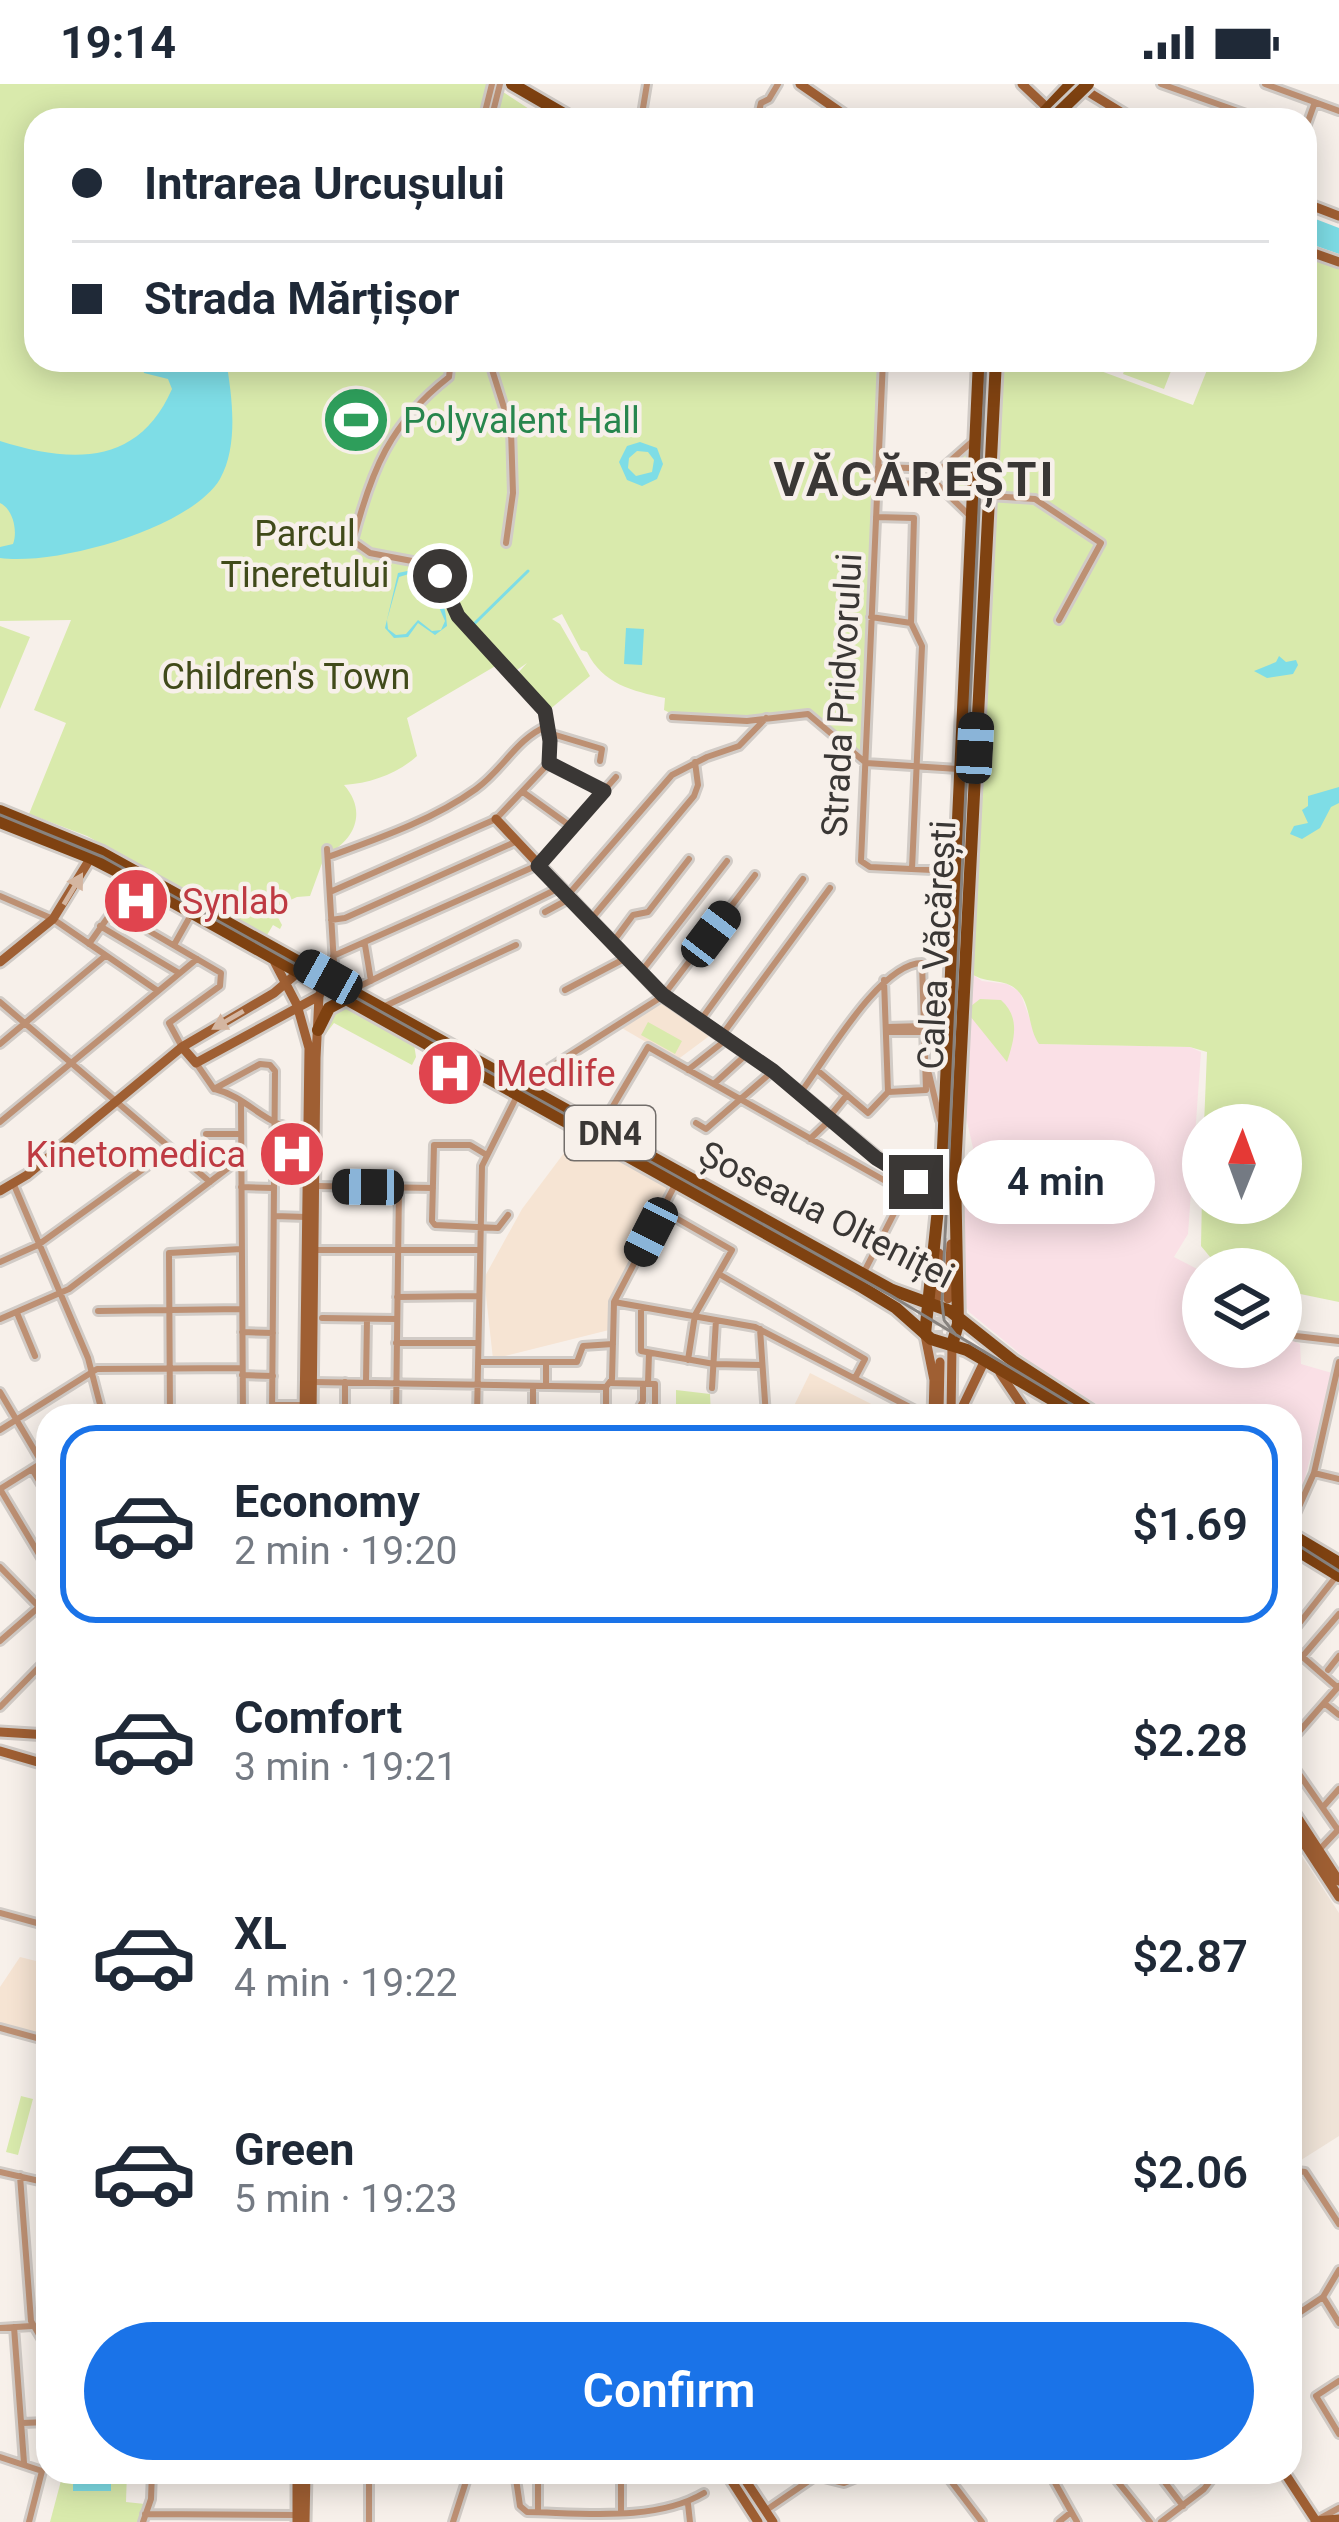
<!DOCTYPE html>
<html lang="en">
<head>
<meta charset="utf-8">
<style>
	body { margin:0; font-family:Roboto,sans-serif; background:#f6f6f7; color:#1f2937; height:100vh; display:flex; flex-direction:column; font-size:45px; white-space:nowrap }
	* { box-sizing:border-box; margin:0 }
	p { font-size:39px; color:#747a83 }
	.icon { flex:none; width:66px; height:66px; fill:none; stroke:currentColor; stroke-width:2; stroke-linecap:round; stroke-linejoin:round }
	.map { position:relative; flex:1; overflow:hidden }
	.drawer { position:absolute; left:36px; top:1320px; width:1266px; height:1080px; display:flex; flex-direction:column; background:#fff; border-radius:36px; box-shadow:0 6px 30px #0003 }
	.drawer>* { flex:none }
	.top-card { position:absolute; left:24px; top:24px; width:1293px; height:264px; border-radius:36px; box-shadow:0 6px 30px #0003; display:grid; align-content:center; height:264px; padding:0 48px; background:#fff }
	.needle { width:78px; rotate:1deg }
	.controls { position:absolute; left:1182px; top:1020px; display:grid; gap:24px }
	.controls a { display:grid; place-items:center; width:120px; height:120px; border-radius:50%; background:#fff; box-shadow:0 6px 30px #0003; font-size:60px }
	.end { position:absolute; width:54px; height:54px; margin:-27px; border:15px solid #3a3735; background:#fff; box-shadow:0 0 0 6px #fff }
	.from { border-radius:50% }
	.bubble { position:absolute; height:84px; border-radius:42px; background:#fff; box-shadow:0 6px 30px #0003; font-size:39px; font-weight:600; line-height:84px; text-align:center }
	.car { position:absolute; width:36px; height:72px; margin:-36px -18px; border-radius:15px; box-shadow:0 0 9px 3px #0007; background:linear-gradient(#222 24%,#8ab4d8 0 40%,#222 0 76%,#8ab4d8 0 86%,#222 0) }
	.top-card b { display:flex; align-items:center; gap:42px; height:114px; font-size:45px }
	.top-card b+b { border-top:3px solid #e0e1e3 }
	.top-card i { width:30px; height:30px; background:#1f2937 }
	ul { padding:21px 0 0; list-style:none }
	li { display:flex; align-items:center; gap:36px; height:198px; margin:0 24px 18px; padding:0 24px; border:6px solid transparent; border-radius:36px }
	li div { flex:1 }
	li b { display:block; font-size:45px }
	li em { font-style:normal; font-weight:600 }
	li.on { border-color:#1a73e8 }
	li>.icon { width:108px; height:108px; stroke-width:1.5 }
	.primary-button { display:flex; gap:24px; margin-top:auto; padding:24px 48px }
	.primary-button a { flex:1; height:138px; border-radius:72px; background:#1a73e8; color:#fff; font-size:48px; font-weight:600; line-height:138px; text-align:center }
	.status { display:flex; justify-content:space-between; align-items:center; height:84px; padding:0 60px; background:#fff; direction:ltr }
	.status svg { height:33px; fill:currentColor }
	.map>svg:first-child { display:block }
	.commercial { fill:#fae0e6 }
	.built { fill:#efe3d7 }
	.education { fill:#f6e4d3 }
	.green { fill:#d9eaac }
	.water { fill:#7edde6; fill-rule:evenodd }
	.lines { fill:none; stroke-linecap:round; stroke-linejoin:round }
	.stream { stroke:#7edde6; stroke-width:3 }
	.secondary-tunnel { stroke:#d1cbc6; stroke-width:9; stroke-dasharray:9 4.5; stroke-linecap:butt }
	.street-casing { stroke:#d1cbc6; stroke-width:12 }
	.secondary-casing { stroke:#d1cbc6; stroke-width:15 }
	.primary-casing { stroke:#d1cbc6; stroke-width:18 }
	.street { stroke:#bd9073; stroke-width:6 }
	.secondary { stroke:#9f5f33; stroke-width:9 }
	.primary { stroke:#7f4211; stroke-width:12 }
	.tram { stroke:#88837f; stroke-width:3 }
	.primary-bridge-casing { stroke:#d1cbc6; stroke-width:18; stroke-linecap:butt }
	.primary-bridge { stroke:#7f4211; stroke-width:12 }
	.oneway { fill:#d4b6a1 }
	.route { stroke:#3a3735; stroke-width:15 }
	.labels { text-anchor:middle; stroke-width:9; stroke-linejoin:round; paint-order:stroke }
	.shield { fill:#f7f0ea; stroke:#736e6b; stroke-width:3 }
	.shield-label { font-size:33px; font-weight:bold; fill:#3a3735 }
	.leisure-label { font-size:36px; fill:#27864d; stroke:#f7f0ea; text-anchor:start }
	.park-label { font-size:36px; fill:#404a1a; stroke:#f7f0ea }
	.street-label { font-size:36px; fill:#3a3735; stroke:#f7f0ea }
	.health-label { font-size:36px; fill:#be3a42; stroke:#f7f0ea; text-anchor:start }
	.district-label { font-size:48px; font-weight:bold; letter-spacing:3px; fill:#3a3735; stroke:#f7f0ea }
</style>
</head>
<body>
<div class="status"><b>19:14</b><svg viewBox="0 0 49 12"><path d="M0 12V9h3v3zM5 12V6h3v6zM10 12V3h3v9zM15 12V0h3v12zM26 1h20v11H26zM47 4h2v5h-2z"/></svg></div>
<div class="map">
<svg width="1339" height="2438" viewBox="0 0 1339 2438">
	<rect width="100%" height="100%" fill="#f7f0ea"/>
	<!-- commercial -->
	<path class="commercial" d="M972 890 982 897 1007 900 1020 908 1039 960 1190 963 1201 968 1188 1150 1174 1173 1203 1188V1263H1281V1251L1300 1260 1301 1280 1332 1289 1303 1402 1290 1398V1332H1115L1029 1277 969 1228 963 1218V1090L973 1064 965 1029Z"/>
	<!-- built -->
	<path class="built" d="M1290 1754 1339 1829V2052L1290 2083Z"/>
	<!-- education -->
	<path class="education" d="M663 916 712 950 677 976 620 943Z
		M576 1053 668 1103 610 1217 609 1246 493 1275 484 1194 522 1125Z
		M810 1289 895 1332H789Z
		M20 1873 48 1880V1955L0 1941V1903Z"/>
	<!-- green -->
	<path class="green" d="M0 0H491L546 36H36V276H881L866 674 812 630C771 634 700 646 664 626L665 614C632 607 603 600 587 568L581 566 562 530 552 535 560 540 590 592 549 626 518 589 527 579 514 588 504 577 407 634 417 672C397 690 371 699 344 701 367 727 356 756 325 771L310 812 297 813 273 824 282 841 280 845 273 841 267 851 87 752 29 730 66 639 34 626 71 536 0 537Z
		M1305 172 1339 184V1218L1281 1206V1185H1220L1201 1162 1203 1061V1119H1281V1041H1204L1207 968 1190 963 1039 960C1028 945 1031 919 1017 906 1005 894 986 900 972 890L971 880 1001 276H1101L1098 286 1193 321 1211 276H1305Z
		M1128 276H1141L1171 287 1164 305 1123 290Z
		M969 366 967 422 948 397 944 398 943 390 947 385 950 388Z
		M0 542 30 553 0 625Z
		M980 915 1001 916C1021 934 1014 956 1007 978L970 932 971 922Z
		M343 921 414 960 416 973 412 981 334 939 324 952 335 925 340 926Z
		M648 938 682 957 675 970 641 951Z
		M676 1306 710 1310 711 1332H676Z
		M21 2012 33 2015 18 2071 6 2068Z
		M58 2388H127L126 2418 145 2420 139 2438H50L62 2393 57 2392Z"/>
	<!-- water -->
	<path class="water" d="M1305 131 1339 144V170L1305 158Z
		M141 276H226C232 312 239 361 220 395 190 445 55 482 0 474V463L13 460C18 447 13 425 0 419V357C70 379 138 383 172 305L168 295 144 289Z
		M640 358 657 364 663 380 657 395 642 402 627 396 619 378 627 362ZM637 367 648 368 654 376 652 388 636 392 628 384 629 374Z
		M412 486C436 488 446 520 447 542L435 551 418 539 408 553 394 554 385 544 398 489ZM412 489 425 491 445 537 441 546 432 547 418 536 406 550 396 551 388 545 387 536 399 493Z
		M626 544 644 545 642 581 624 580Z
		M1279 572 1286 578 1296 576 1298 581 1293 590 1267 594 1254 587 1276 578Z
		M1339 703V719L1331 723 1320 744 1302 755 1290 750 1294 742 1308 739 1302 726 1308 722V712Z
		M73 2388H111V2407H73Z"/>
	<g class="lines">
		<!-- stream -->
		<path class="stream" d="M474 540 528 487"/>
		<!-- secondary-tunnel -->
		<path class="secondary-tunnel" d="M937 1219 940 1278
			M945 1260 948 1223"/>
		<!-- street casing -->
		<g class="street-casing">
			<path id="street" d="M1161 0 1263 36
				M1265 0 1339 27
				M483 36 492 0
				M491 36 500 0
				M641 36 647 0
				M724 36H757L761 19 769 15 778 0
				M1305 46 1315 18
				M489 276 511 346 513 409 506 459
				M883 276 861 777 870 783 953 787
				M878 383 941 385 975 355
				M877 398 938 401 969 431
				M990 412 1035 415 1101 459 1059 536
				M876 433 914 434 911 539 922 562 912 785
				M871 533 911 539
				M672 633 747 637 808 630 866 679
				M549 649 602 665 600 677
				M549 679 604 707
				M866 679 958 685
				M523 708 573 744
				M327 765 334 880 328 893
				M328 773C377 755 433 736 476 705 503 686 516 655 547 642
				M330 808 496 735 549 679 550 666 545 627 458 531 433 481 370 469 353 457C371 387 390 339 449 293L451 276
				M568 811 672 691 707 673 739 662 766 634
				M0 812 53 835 158 907
				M545 828 569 815
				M592 834 694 712 698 701 695 678
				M331 836 345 834 515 758
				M100 842 179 889
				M613 858 633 831 648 828 689 775
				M89 860 113 826 221 889 220 902 169 939 182 963
				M174 861 192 829
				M365 861 371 897
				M333 872 538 781 616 693
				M641 888 727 777
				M884 896 888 1008
				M352 906 559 804
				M565 906 626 874
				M0 918 210 1098
				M383 923 516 861
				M700 937 803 795
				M887 943 925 942
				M887 948H925
				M722 951 830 804
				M0 960 105 872
				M196 979 214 1005
				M688 986 727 955
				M817 986 868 1029 888 1008
				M929 990 940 1036
				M715 999 748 969
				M521 1002 663 912 755 791
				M214 1005 260 980 270 981 275 987 272 1332
				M215 1005C253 1015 265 1046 308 1045
				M801 1008C826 975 880 879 922 879L926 1006 888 1008
				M241 1018 243 1332
				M830 1032 847 1011
				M0 1038 197 875
				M696 1039 706 1045 773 987
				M600 1044 648 963 905 1108 863 1190
				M206 1050H241
				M810 1055 831 1035
				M485 1070 470 1061H434L432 1137 435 1141 498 1144 508 1131
				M14 1101 88 1274 103 1332
				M316 1102 433 1104
				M241 1103 274 1104
				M662 1126 732 1166 695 1231 688 1276
				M274 1132 307 1133
				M315 1166H480
				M0 1178 38 1161 171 1065
				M719 1190 865 1275 855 1294
				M397 1213 479 1212
				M614 1218 755 1243 927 1332
				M641 1223V1267L714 1280 761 1281
				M98 1227 242 1225
				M17 1229 35 1272
				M322 1234 397 1235
				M0 1235 69 1205 240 1075
				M760 1245 766 1332
				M242 1248 273 1249
				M1296 1252 1339 1257
				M396 1259H477
				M478 1278H577L583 1262 613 1260
				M242 1291 273 1292
				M366 1297 367 1235
				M313 1298 606 1303
				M611 1299 655 1300V1332
				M648 1300 649 1269
				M546 1302V1278
				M712 1304 716 1236
				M0 1308 42 1379
				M272 1321H305
				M170 1332 169 1169 241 1165
				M345 1332V1298
				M396 1332 399 1103
				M477 1332 482 1082 516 1014
				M533 1332V1302
				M606 1332V1303L612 1295 614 1218 676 1099
				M635 1332 643 1317V1300
				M0 1346 97 1285 242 1284
				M32 1385 48 1412
				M1314 1389 1339 1395
				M0 1405 43 1477
				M0 1405 48 1375
				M1290 1443 1314 1389 1339 1278
				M0 1483 39 1523
				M1290 1551 1335 1494
				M0 1557 48 1515
				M1290 1562 1337 1603
				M1302 1573 1339 1530
				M1328 1586 1339 1572
				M1324 1619 1339 1631
				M0 1623 48 1574
				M1290 1658 1339 1602
				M1290 1677 1338 1746
				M1323 1723 1339 1705
				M1319 1766 1339 1745
				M0 1829 48 1842
				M0 1944 48 1957
				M1290 2086 1305 2088 1339 2140
				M0 2088 48 2099
				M20 2092 31 2237 48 2266
				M1323 2213 1339 2239
				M1290 2235 1323 2213 1339 2186
				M14 2243 24 2379
				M0 2244 32 2242
				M1339 2297 1316 2312 1339 2350
				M22 2339 48 2338
				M0 2373 42 2387 29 2438
				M515 2388 520 2422 527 2428C583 2429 655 2438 704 2409
				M538 2388V2428
				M944 2388 982 2438
				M1049 2388 1077 2438
				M1110 2388 1150 2438
				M1157 2388 1183 2422
				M621 2392 648 2388
				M816 2392 844 2399 871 2388
				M688 2420 690 2438
				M765 2427 816 2392
				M621 2428V2388
				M145 2430 297 2431
				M1319 2435 1339 2424
				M143 2438 151 2415 152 2388
				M369 2438V2388
				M453 2438 469 2388
				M1059 2438 1070 2429
				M1161 2438 1204 2405 1217 2388"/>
		</g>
		<!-- secondary casing -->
		<g class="secondary-casing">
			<path id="secondary" d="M800 0 852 36
				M1022 0 1060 36
				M1075 0 1134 36
				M1305 119 1339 132
				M1305 166 1339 178
				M496 735 663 912 773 987 888 1082 930 1101
				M0 878 53 835 93 770
				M275 879 297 921 309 964 304 1332
				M182 963 196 979 319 912
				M0 1107 27 1091 182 963 274 909 302 885
				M937 1214 939 1169
				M948 1215 951 1160
				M925 1251 934 1296 933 1332
				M1000 1289 1029 1332
				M939 1327 940 1278
				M312 1332 316 974 319 912 326 897
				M951 1332 952 1261
				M958 1332 985 1276
				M0 1648 48 1651
				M0 1667 48 1681
				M1290 1722 1339 1797
				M1290 1738 1339 1813
				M726 2388 758 2438
				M740 2388 773 2438
				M1284 2388 1316 2437
				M1315 2437 1339 2435
				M297 2438V2388
				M305 2438 306 2388"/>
		</g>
		<!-- primary casing -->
		<g class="primary-casing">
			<path id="primary" d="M512 0 574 36
				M834 30 836 36
				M1037 36 1071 0
				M0 727 100 768 892 1206 950 1227 1013 1277 1098 1332
				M0 738 91 774 126 792 860 1202 896 1224 931 1255 967 1266 1080 1332
				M318 946 329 924 346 915
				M925 1250 942 1086 979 276
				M952 1261 958 1240 955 1086 996 276
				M1290 1450 1339 1479
				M1290 1462 1339 1492"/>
		</g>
		<!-- street -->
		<use href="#street" class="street"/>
		<!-- secondary -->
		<use href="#secondary" class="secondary"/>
		<!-- primary -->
		<use href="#primary" class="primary"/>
		<!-- tram -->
		<path class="tram" d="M1047 36 1083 0
			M0 731 103 773 890 1211 1091 1332
			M956 1251 944 1236 942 1218 986 276
			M1290 1456 1339 1487"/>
		<!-- primary-bridge casing -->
		<g class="primary-bridge-casing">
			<path id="primary-bridge" d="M1051 36 1088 0"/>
		</g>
		<!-- primary-bridge -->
		<use href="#primary-bridge" class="primary-bridge"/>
	</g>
	<!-- one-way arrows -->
	<defs><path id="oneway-solid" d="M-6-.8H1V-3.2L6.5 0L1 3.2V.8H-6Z" transform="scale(3)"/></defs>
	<g class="oneway">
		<use href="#oneway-solid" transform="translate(73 805) rotate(-59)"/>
		<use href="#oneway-solid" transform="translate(228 936) rotate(150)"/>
	</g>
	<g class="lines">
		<!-- route -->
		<path class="route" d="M440 492 458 532 545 627 550 657 549 679 604 707 538 782 663 911 773 987 876 1074 916 1098"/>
	</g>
	<!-- icons -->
	<defs>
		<g id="stadium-disc" transform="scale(3.45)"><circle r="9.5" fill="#2e9e5b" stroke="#f7f0ea"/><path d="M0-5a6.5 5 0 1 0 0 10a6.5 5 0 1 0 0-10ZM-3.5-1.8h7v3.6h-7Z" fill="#fff"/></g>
		<g id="hospital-disc" transform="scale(3.45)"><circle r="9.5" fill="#e0444e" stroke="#f7f0ea"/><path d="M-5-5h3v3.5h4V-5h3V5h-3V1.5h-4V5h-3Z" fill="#fff"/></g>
	</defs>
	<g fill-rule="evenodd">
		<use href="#stadium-disc" x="356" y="336"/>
		<use href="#hospital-disc" x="136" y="817"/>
		<use href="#hospital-disc" x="450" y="989"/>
		<use href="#hospital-disc" x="292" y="1070"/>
	</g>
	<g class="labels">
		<!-- shield labels -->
		<rect class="shield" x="565" y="1022" width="90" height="54" rx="9"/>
		<g class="shield-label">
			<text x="610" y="1061">DN4</text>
		</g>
		<!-- leisure labels -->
		<g class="leisure-label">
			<text x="403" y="349">Polyvalent Hall</text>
		</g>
		<!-- park labels -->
		<g class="park-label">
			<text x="305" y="462">Parcul<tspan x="305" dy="41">Tineretului</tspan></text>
			<text x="286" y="605">Children's Town</text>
		</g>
		<!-- street labels -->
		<g class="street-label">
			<text transform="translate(841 611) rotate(-87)" y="13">Strada Pridvorului</text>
			<text transform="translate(936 861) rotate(-87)" y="13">Calea Văcărești</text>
			<text transform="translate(827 1130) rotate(27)" y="13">Șoseaua Olteniței</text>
		</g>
		<!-- health labels -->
		<g class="health-label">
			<text x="182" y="830">Synlab</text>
			<text x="496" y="1002">Medlife</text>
			<text x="246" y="1083" text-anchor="end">Kinetomedica</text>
		</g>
		<!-- district labels -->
		<g class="district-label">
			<text x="915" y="412">VĂCĂREȘTI</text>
		</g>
	</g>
</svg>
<div class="controls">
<a><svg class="needle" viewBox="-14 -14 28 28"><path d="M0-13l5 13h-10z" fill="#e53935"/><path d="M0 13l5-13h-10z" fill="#747a83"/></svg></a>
<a><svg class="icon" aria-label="layers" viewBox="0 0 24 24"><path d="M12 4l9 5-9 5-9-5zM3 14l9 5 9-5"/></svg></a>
</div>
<i class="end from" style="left:440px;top:492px"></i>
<i class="end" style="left:916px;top:1098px"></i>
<div class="bubble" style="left:957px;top:1056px;width:198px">4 min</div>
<i class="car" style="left:975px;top:664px;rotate:3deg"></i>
<i class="car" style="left:711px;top:850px;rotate:37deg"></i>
<i class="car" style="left:328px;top:893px;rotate:299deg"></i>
<i class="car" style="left:368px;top:1103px;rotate:271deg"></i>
<i class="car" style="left:651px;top:1148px;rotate:207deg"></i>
<div class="top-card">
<b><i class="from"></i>Intrarea Urcușului</b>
<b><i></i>Strada Mărțișor</b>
</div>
<section class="drawer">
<ul>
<li class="on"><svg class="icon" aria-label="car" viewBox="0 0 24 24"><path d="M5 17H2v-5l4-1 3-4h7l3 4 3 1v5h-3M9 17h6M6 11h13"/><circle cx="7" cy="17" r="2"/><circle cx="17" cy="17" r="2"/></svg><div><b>Economy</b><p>2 min · 19:20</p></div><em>$1.69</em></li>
<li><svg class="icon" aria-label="car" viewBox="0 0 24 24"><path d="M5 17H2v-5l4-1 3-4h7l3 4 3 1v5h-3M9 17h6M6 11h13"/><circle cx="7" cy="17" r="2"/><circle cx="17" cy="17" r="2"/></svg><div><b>Comfort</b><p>3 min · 19:21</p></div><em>$2.28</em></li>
<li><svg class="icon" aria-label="car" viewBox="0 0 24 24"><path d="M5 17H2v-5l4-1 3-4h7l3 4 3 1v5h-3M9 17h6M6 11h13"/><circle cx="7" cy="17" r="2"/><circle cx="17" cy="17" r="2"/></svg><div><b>XL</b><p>4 min · 19:22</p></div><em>$2.87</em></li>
<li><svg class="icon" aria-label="car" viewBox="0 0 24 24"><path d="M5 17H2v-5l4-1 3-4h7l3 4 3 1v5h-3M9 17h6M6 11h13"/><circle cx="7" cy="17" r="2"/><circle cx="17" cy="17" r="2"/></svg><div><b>Green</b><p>5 min · 19:23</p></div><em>$2.06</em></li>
</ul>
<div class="primary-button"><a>Confirm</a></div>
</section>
</div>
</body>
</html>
